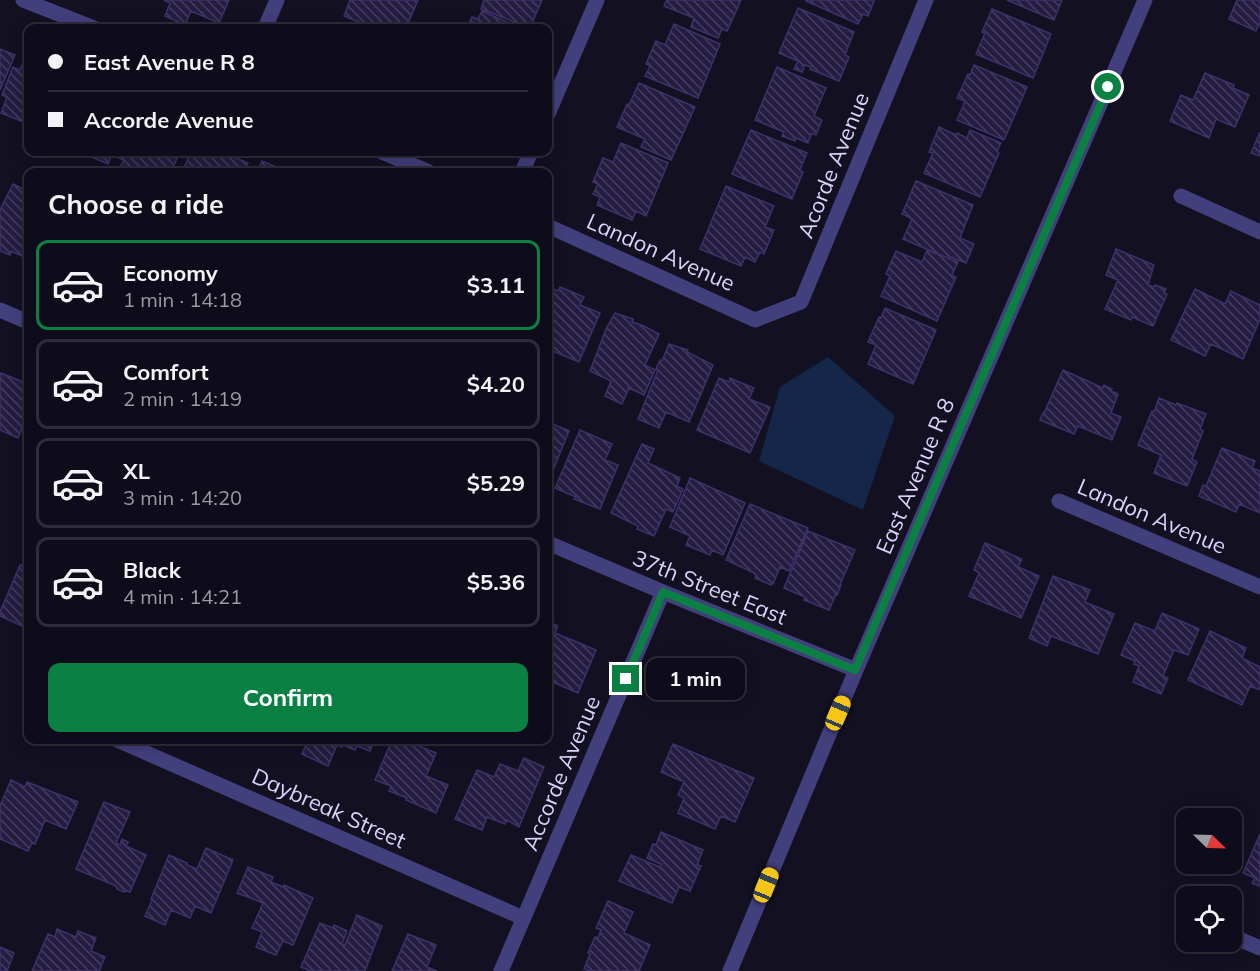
<!DOCTYPE html>
<html lang="en">
<head>
<meta charset="utf-8">
<style>
	body { margin:0; font-family:Mulish,sans-serif; background:#1c1a27; color:#f1f3f6; height:100vh; display:flex; flex-direction:column; font-size:22px; white-space:nowrap }
	* { box-sizing:border-box; margin:0 }
	p { font-size:20px; color:#9b9ba2 }
	.icon { flex:none; width:33px; height:33px; fill:none; stroke:currentColor; stroke-width:2; stroke-linecap:round; stroke-linejoin:round }
	.map { position:relative; flex:1; overflow:hidden }
	.sheet { position:absolute; left:24px; top:168px; width:528px; height:576px; display:flex; flex-direction:column; background:#0e0c1a; border-radius:12px; box-shadow:0 3px 15px #0003,0 0 0 2px #2e2c39 }
	.sheet>* { flex:none }
	.banner { position:absolute; left:24px; top:24px; width:528px; height:132px; border-radius:12px; box-shadow:0 3px 15px #0003,0 0 0 2px #2e2c39; display:grid; align-content:center; height:132px; padding:0 24px; background:#0e0c1a }
	.needle { width:39px; rotate:113deg }
	.fabs { position:absolute; left:1176px; top:808px; display:grid; gap:12px }
	.fabs a { display:grid; place-items:center; width:66px; height:66px; border-radius:12px; background:#0e0c1a; box-shadow:0 3px 15px #0003,0 0 0 2px #2e2c39; font-size:30px }
	.end { position:absolute; width:27px; height:27px; margin:-14px; border:8px solid #0b8043; background:#fff; box-shadow:0 0 0 3px #fff }
	.from { border-radius:50% }
	.bubble { position:absolute; height:42px; border-radius:12px; background:#0e0c1a; box-shadow:0 3px 15px #0003,0 0 0 2px #2e2c39; font-size:20px; font-weight:700; line-height:42px; text-align:center }
	.car { position:absolute; width:18px; height:36px; margin:-18px -9px; border-radius:8px; box-shadow:0 0 4px 2px #0007; background:linear-gradient(#f5c518 24%,#345 0 40%,#f5c518 0 76%,#345 0 86%,#f5c518 0) }
	.banner b { display:flex; align-items:center; gap:21px; height:57px; font-size:22px }
	.banner b+b { border-top:2px solid #2e2c39 }
	.banner i { width:15px; height:15px; background:#f1f3f6 }
	ul { padding:0; list-style:none }
	li { display:flex; align-items:center; gap:18px; height:90px; margin:0 12px 9px; padding:0 12px; border:3px solid #2e2c39; border-radius:12px }
	li div { flex:1 }
	li b { display:block; font-size:22px }
	li em { font-style:normal; font-weight:700 }
	li.current { border-color:#0b8043 }
	li>.icon { width:54px; height:54px; stroke-width:1.5 }
	h2 { padding:0 24px; font-size:27px; line-height:72px }
	.cta { display:flex; gap:12px; margin-top:auto; padding:12px 24px }
	.cta a { flex:1; height:69px; border-radius:12px; background:#0b8043; color:#fff; font-size:24px; font-weight:700; line-height:69px; text-align:center }
	.map>svg:first-child { display:block }
	.water { fill:#142748 }
	.building { fill:url(#building-back-hatch); stroke:#3d316b; stroke-width:1.5 }
	.lines { fill:none; stroke-linecap:round; stroke-linejoin:round }
	.minor { stroke:#423f7d; stroke-width:15 }
	.route { stroke:#0b8043; stroke-width:8 }
	.labels { text-anchor:middle; stroke-width:5; stroke-linejoin:round; paint-order:stroke }
	.street-label { font-size:22px; fill:#d9d4fb; stroke:#131022 }
</style>
</head>
<body>
<div class="map">
<svg width="1260" height="971" viewBox="0 0 1260 971">
	<defs>
		<pattern id="building-back-hatch" width="6" height="6" patternUnits="userSpaceOnUse" patternTransform="scale(1.5)"><rect width="6" height="6" fill="#251d41"/><path d="M-1 5l2 2M0 0l6 6M5-1l2 2" fill="none" stroke="#443d5d"/></pattern>
	</defs>
	<rect width="100%" height="100%" fill="#131022"/>
	<!-- water -->
	<path class="water" d="M828 357 895 416 863 510 759 461 780 387Z"/>
	<!-- building -->
	<path class="building" d="M164 0H229L219 23 191 11 185 25 165 16 170 3Z
		M350 0H418L406 28H373L344 16Z
		M484 0H542L530 28 481 9Z
		M667 0H741L727 31 722 29 718 38 691 27 694 18 664 6Z
		M806 0H873L874 1 868 16 863 14 858 24 806 1Z
		M1007 0H1062L1054 20Z
		M1237 0H1260V22L1256 31 1229 19Z
		M798 8 854 32 845 55 849 57 839 81 810 69 811 67 805 65 802 72 794 69 798 61 779 53Z
		M992 9 1051 34 1033 78 976 54 985 33 982 32Z
		M482 11 507 22 504 28H467L472 17 478 19Z
		M674 24 720 44 698 98 645 76 650 66 646 64 656 41 665 45Z
		M0 49 15 55 0 90Z
		M24 60 28 61V124L1 113 7 97 2 95 13 67 20 70Z
		M974 65 1027 87 1004 140 957 120 965 101 957 98 968 74 970 75Z
		M777 67 826 88 814 116 822 120 816 135 812 133 808 143 796 138 795 141 782 136 784 132 755 120Z
		M1205 73 1234 85 1233 88 1249 95 1235 127 1216 119 1209 138 1170 121 1181 95 1193 100Z
		M639 83 695 107 671 160 641 147 645 139 617 127 627 104 629 105Z
		M939 127 956 135 957 133 967 138 970 130 1001 143 997 151 999 153 980 197 924 173 933 153 929 152Z
		M751 130 807 153 800 170 803 172 792 199 732 174Z
		M1260 132V156L1251 153Z
		M621 143 668 163 646 216 636 211 632 220 597 205 600 197 593 194 598 184 593 182 603 158 613 162Z
		M80 152H113L108 164Z
		M115 152H180L171 172H127L119 169 124 160 114 156Z
		M191 152H230L229 155 248 163 244 172H182Z
		M262 161 283 170 282 172H257Z
		M916 181 973 205 960 238 974 244 966 263 951 257 950 259 903 239 912 219 902 214Z
		M13 184 28 191V259L11 251 10 255 0 251V210Z
		M726 186 774 206 765 227 774 230 764 254 760 252 755 262 745 257 741 266 700 249Z
		M1116 249 1154 265 1148 285 1154 287 1155 285 1166 289 1164 293 1167 294 1153 326 1132 317 1131 320 1105 309 1118 280 1106 275Z
		M927 250 958 262 952 275 956 277 937 321 881 296 890 276 886 274 896 251 922 262Z
		M548 287 558 291 560 287 584 297 580 305 600 313 579 362 548 349Z
		M1195 289 1225 304 1231 291 1260 305V319L1243 359 1211 344 1205 356 1171 340Z
		M885 308 936 330 913 384 868 364 876 345 868 342 879 317 881 318Z
		M615 313 633 319 632 322 644 326 659 334 645 365 655 370 644 395 629 388 622 404 605 396 611 381 590 371 606 329Z
		M669 344 688 350 687 352 713 365 689 422 666 412 659 428 638 419 658 370 656 369 660 360 662 361Z
		M1063 370 1103 388 1104 385 1112 389 1111 391 1118 394 1111 413 1121 417 1112 440 1078 426 1074 434 1040 420 1043 413H1044Z
		M1 373 28 384V414L18 438 0 430V376Z
		M719 378 729 382 730 378 754 388 749 399 770 407 750 453 697 430Z
		M1159 398 1176 405 1177 403 1206 414 1200 429 1203 431 1192 459 1197 462 1187 486 1154 473 1161 455 1138 445 1152 411 1154 412Z
		M548 422 569 431 548 483Z
		M580 430 612 444 605 460 618 465 600 509 574 499 576 497 555 488Z
		M642 444 654 449 648 463 680 478 677 486 683 489 673 512 666 509 654 536 637 529 638 526 611 513Z
		M1222 448 1255 461 1252 468 1260 471V513L1239 504 1236 512 1199 496 1203 485 1206 486Z
		M690 478 745 503 723 555 712 550 710 555 686 545 690 536 670 527Z
		M750 504 808 528 789 571 780 567 773 584 772 583 771 585 755 578 756 575 754 574V573L726 560Z
		M808 531 855 550 840 585H841L837 595 836 594 829 610 804 600 805 597 784 588Z
		M985 543 1022 559 1018 567 1039 576 1021 618 969 596 979 573 974 570Z
		M20 565 28 568V612L22 626 0 616V612Z
		M1053 576 1090 590 1085 602 1114 614 1098 654 1051 636 1047 646 1029 638Z
		M1162 613 1199 629 1188 655 1174 650 1163 676 1168 678 1161 694 1133 682 1139 666 1134 664 1135 661 1121 655 1135 623 1155 631Z
		M548 621 558 626 555 633 596 650 578 693 548 680Z
		M1210 631 1246 648 1242 658 1260 667V690L1250 686 1242 705 1188 680Z
		M308 740H375L370 751 357 746 355 750 343 745 342 747 337 745 328 766 302 754Z
		M392 740H405L436 753 426 776 448 785 436 813 406 800 407 798 389 791 391 786 375 780Z
		M673 744 754 778 735 822 721 816 715 829 678 813 684 798 678 795 684 782 661 772Z
		M524 758 544 767 519 827 507 820 505 824 487 817 482 830 455 819 477 770 494 777 500 764 518 771Z
		M11 780 25 787 27 782 78 802 66 829 45 820 35 844 32 843 28 851 0 839V806Z
		M104 802 130 812 116 843 120 845 122 839 128 842 126 846 146 855 130 892 127 891 124 892 117 889 116 886 76 869Z
		M661 832 703 850 697 865 701 866 690 891 679 887 672 903 619 881 631 855 660 867 661 864 647 858 653 844 656 845Z
		M1260 834V886L1252 883 1255 878 1243 873Z
		M206 848 233 860 211 913 195 906 190 918 171 910 165 925 145 916 152 900 151 899 169 855 187 863V865L197 869Z
		M248 867 273 877 271 882 283 887 284 885 313 898 293 945 283 941 276 955 256 947 262 932 252 928 263 903 237 893Z
		M608 901 633 912 624 933 650 945 639 971H590L584 969 590 954 588 953 595 937 598 938 601 930 596 928Z
		M357 915 382 926 365 971H311L301 967 320 923 333 928 334 925 347 931 342 944 345 945Z
		M57 929 76 937 78 931 96 938 91 951 105 957 99 971H32L48 934 55 937Z
		M408 934 436 945 427 967 437 971H392Z
		M0 947 14 953 7 971H0Z"/>
	<g class="lines">
		<!-- minor -->
		<path class="minor" d="M23 0 94 28
			M265 28 277 0
			M548 114 597 0
			M382 152 429 172
			M522 172 531 152
			M1181 196 1260 232
			M548 226 755 320 801 302 926 0
			M0 310 28 322
			M1059 501 1260 587
			M548 543 663 592 856 670
			M117 740 523 918
			M1232 936 1260 948
			M501 971 663 592
			M730 971 856 670 1145 0"/>
	</g>
	<g class="lines">
		<!-- route -->
		<path class="route" d="M626 679 663 592 855 670 1108 87"/>
	</g>
	<g class="labels">
		<!-- street labels -->
		<g class="street-label">
			<text transform="translate(833 165) rotate(-68)" y="8">Acorde Avenue</text>
			<text transform="translate(661 252) rotate(24)" y="8">Landon Avenue</text>
			<text transform="translate(915 476) rotate(-67)" y="8">East Avenue R 8</text>
			<text transform="translate(1152 516) rotate(23)" y="8">Landon Avenue</text>
			<text transform="translate(710 587) rotate(22)" y="8">37th Street East</text>
			<text transform="translate(561 773) rotate(-67)" y="8">Accorde Avenue</text>
			<text transform="translate(329 808) rotate(24)" y="8">Daybreak Street</text>
		</g>
	</g>
</svg>
<div class="fabs">
<a><svg class="needle" viewBox="-14 -14 28 28"><path d="M0-13l5 13h-10z" fill="#e53935"/><path d="M0 13l5-13h-10z" fill="#9b9ba2"/></svg></a>
<a><svg class="icon" aria-label="locate" viewBox="0 0 24 24"><circle cx="12" cy="12" r="6"/><path d="M12 2v4M12 18v4M2 12h4M18 12h4"/></svg></a>
</div>
<i class="end from" style="left:1108px;top:87px"></i>
<i class="end" style="left:626px;top:679px"></i>
<div class="bubble" style="left:646px;top:658px;width:99px">1 min</div>
<i class="car" style="left:838px;top:713px;rotate:23deg"></i>
<i class="car" style="left:766px;top:885px;rotate:22deg"></i>
<div class="banner">
<b><i class="from"></i>East Avenue R 8</b>
<b><i></i>Accorde Avenue</b>
</div>
<section class="sheet">
<h2>Choose a ride</h2>
<ul>
<li class="current"><svg class="icon" aria-label="car" viewBox="0 0 24 24"><path d="M5 17H2v-5l4-1 3-4h7l3 4 3 1v5h-3M9 17h6M6 11h13"/><circle cx="7" cy="17" r="2"/><circle cx="17" cy="17" r="2"/></svg><div><b>Economy</b><p>1 min · 14:18</p></div><em>$3.11</em></li>
<li><svg class="icon" aria-label="car" viewBox="0 0 24 24"><path d="M5 17H2v-5l4-1 3-4h7l3 4 3 1v5h-3M9 17h6M6 11h13"/><circle cx="7" cy="17" r="2"/><circle cx="17" cy="17" r="2"/></svg><div><b>Comfort</b><p>2 min · 14:19</p></div><em>$4.20</em></li>
<li><svg class="icon" aria-label="car" viewBox="0 0 24 24"><path d="M5 17H2v-5l4-1 3-4h7l3 4 3 1v5h-3M9 17h6M6 11h13"/><circle cx="7" cy="17" r="2"/><circle cx="17" cy="17" r="2"/></svg><div><b>XL</b><p>3 min · 14:20</p></div><em>$5.29</em></li>
<li><svg class="icon" aria-label="car" viewBox="0 0 24 24"><path d="M5 17H2v-5l4-1 3-4h7l3 4 3 1v5h-3M9 17h6M6 11h13"/><circle cx="7" cy="17" r="2"/><circle cx="17" cy="17" r="2"/></svg><div><b>Black</b><p>4 min · 14:21</p></div><em>$5.36</em></li>
</ul>
<div class="cta"><a>Confirm</a></div>
</section>
</div>
</body>
</html>
